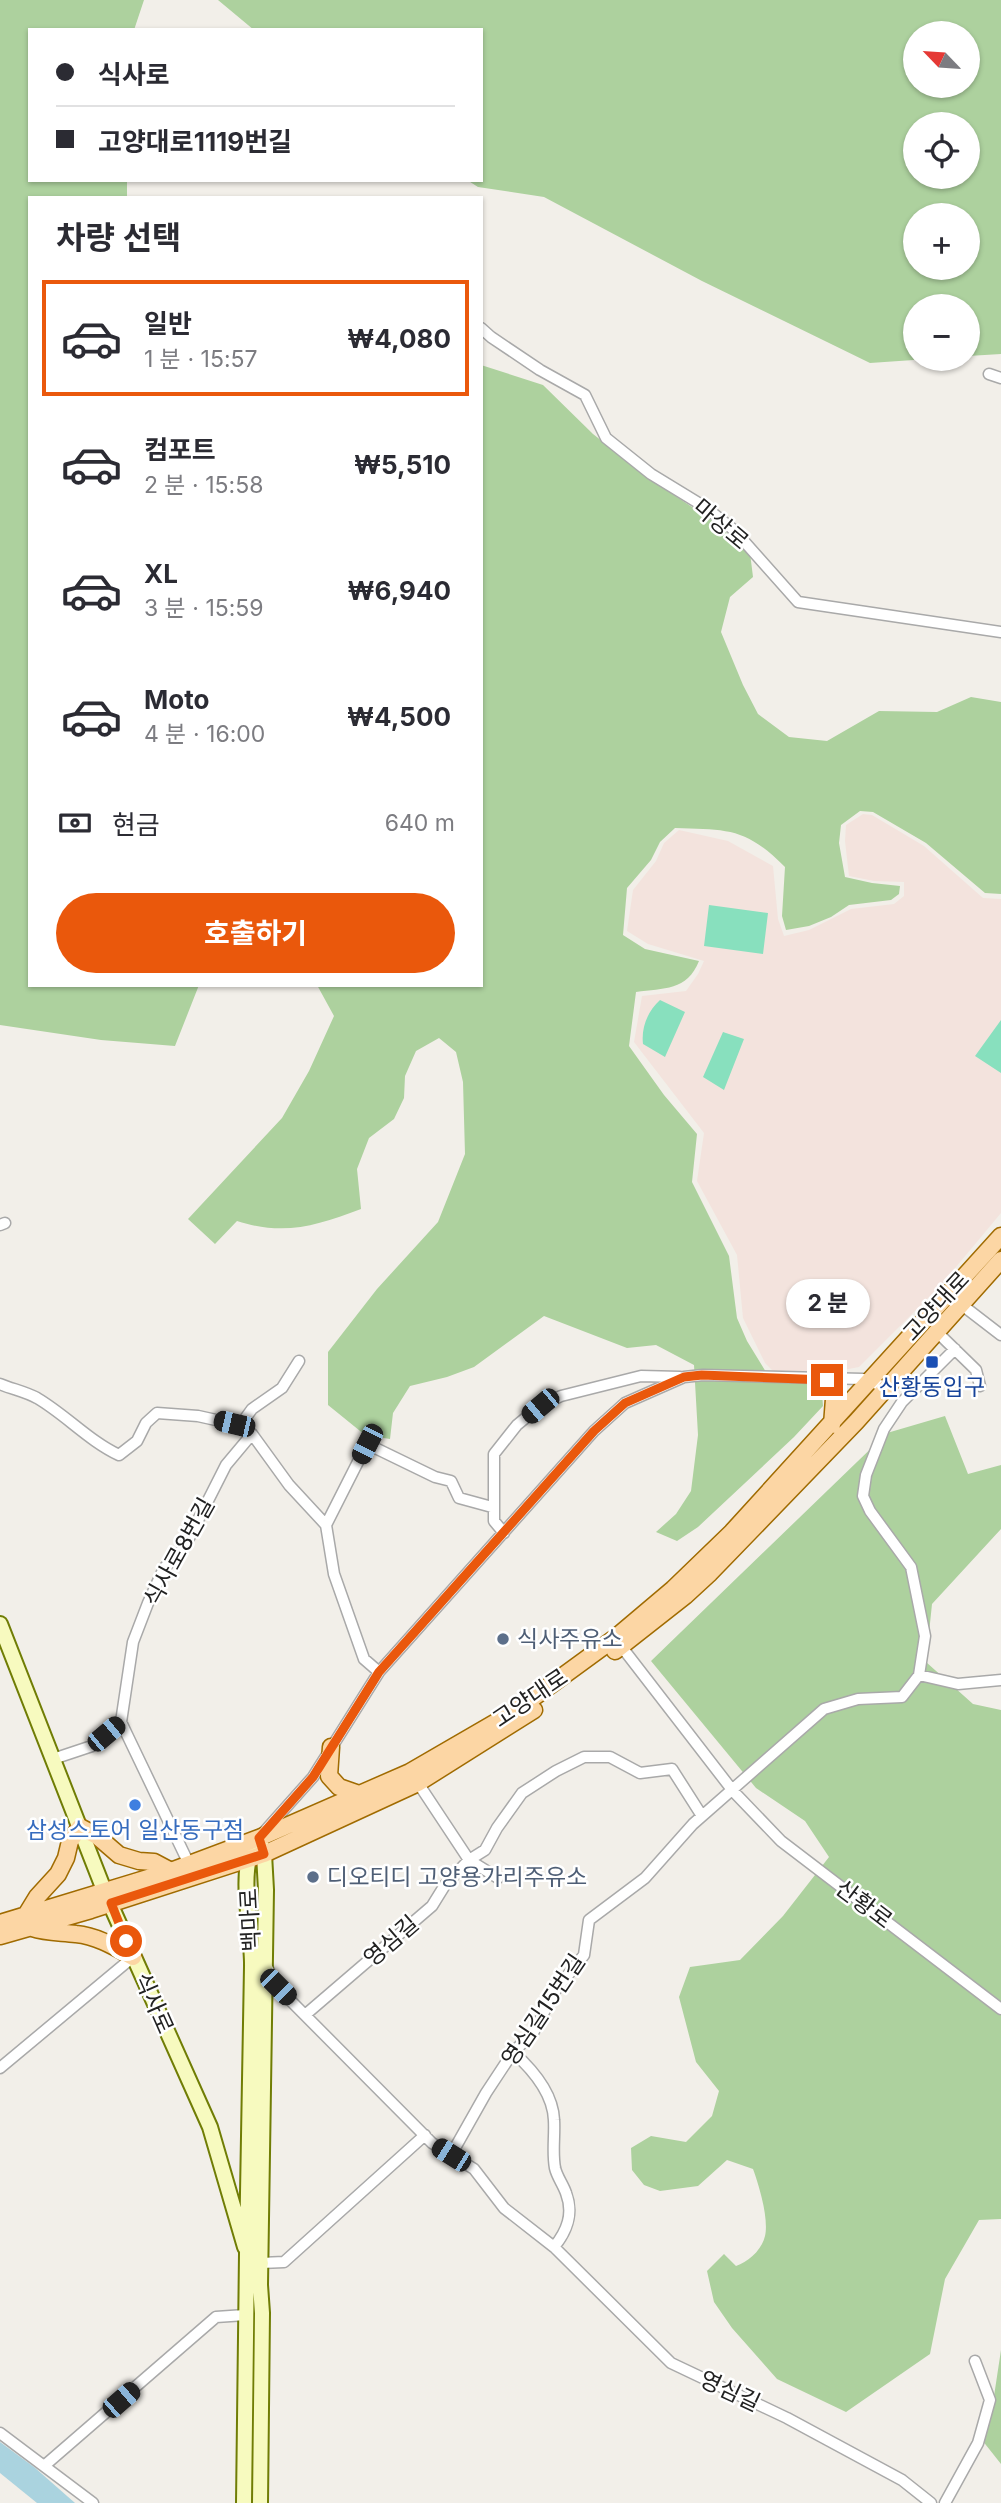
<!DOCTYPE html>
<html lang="ko">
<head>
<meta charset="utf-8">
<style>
	body { margin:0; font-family:Inter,"Noto Sans KR",sans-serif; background:#f2f2f3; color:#2b2b33; height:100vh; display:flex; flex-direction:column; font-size:26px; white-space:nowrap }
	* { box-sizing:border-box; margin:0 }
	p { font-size:23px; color:#7c7c81 }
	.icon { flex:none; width:38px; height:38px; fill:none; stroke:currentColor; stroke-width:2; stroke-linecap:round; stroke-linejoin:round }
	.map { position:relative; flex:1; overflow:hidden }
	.sheet { position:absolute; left:28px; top:196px; width:455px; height:791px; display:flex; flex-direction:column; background:#fff; border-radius:0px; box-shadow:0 2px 5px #0004 }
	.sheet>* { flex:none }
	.hud { position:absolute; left:28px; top:28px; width:455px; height:154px; border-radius:0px; box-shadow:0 2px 5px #0004; display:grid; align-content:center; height:154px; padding:0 28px; background:#fff }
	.needle { width:46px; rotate:295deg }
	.tools { position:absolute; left:903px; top:21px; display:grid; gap:14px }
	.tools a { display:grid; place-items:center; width:77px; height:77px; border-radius:50%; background:#fff; box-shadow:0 2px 5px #0004; font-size:35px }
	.end { position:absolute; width:32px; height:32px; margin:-16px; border:9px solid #ea580c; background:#fff; box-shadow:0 0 0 4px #fff }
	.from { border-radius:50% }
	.bubble { position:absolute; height:49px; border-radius:24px; background:#fff; box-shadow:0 2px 5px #0004; font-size:23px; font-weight:700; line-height:49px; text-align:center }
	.car { position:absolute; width:21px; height:42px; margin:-21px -10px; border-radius:9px; box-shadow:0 0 5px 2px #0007; background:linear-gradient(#222 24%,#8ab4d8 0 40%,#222 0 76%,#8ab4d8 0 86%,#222 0) }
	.hud b { display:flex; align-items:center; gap:24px; height:66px; font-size:26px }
	.hud b+b { border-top:2px solid #e1e1e2 }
	.hud i { width:18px; height:18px; background:#2b2b33 }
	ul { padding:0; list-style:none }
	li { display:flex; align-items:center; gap:21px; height:116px; margin:0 14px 10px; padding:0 14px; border:4px solid transparent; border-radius:0px }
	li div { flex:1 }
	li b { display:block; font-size:26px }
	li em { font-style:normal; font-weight:700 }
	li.current { border-color:#ea580c }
	li>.icon { width:63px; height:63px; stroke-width:1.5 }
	h2 { padding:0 28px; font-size:32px; line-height:84px }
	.pay { display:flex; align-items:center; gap:18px; height:77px; padding:0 28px; font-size:26px }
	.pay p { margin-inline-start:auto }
	.button { display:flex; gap:14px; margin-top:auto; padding:14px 28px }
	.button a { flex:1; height:80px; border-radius:42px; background:#ea580c; color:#fff; font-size:28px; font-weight:700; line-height:80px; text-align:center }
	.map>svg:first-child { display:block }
	.military { fill:#f3e3dd }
	.forest { fill:#add19e; fill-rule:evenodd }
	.pitch { fill:#88e0be }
	.water { fill:#aad3df }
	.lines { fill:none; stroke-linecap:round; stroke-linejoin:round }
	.street-casing { stroke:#a9a9a9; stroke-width:13 }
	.secondary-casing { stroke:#707d05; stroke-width:18 }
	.primary-casing { stroke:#a06b00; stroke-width:19 }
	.street { stroke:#fff; stroke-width:10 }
	.secondary { stroke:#f7fabf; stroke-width:14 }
	.primary { stroke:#fcd6a4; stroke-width:16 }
	.route { stroke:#ea580c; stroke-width:9 }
	.transit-dot { fill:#1a4fb4; stroke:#fff; stroke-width:2.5 }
	.service-dot { fill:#5c6f8a; stroke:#fff; stroke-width:2.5 }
	.shop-dot { fill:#3f7fe0; stroke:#fff; stroke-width:2.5 }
	.labels { text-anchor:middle; stroke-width:5; stroke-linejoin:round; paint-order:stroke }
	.street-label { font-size:23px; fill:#222; stroke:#fff }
	.transit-label { font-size:23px; fill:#164399; stroke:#fff }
	.service-label { font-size:23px; fill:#4e5e75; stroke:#fff; text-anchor:start }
	.shop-label { font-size:23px; fill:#366cbe; stroke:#fff }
</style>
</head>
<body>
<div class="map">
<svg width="1001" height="2503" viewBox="0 0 1001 2503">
	<rect width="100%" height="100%" fill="#f2efe9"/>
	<!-- military -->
	<path class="military" d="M863 814 872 815 924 846 983 898 1001 899V1213L941 1285 859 1367 812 1376 775 1373 765 1363 743 1318 737 1255 697 1181 704 1133 634 1042 642 996 686 991 698 974 704 961 648 944 627 931 633 890 656 861 664 843 679 830 728 841 773 866 778 919 784 936 809 930 851 909 894 904 904 896V882L874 881 849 876 845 841 846 825Z"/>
	<!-- forest -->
	<path class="forest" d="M0 0H144L134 30H30V180H127V198H30V985H199L175 1046 101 1040 0 1025Z
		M218 0H1001V354L968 356V306H915V359H928L870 363 702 281 544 197 478 187 467 180H481V30H254ZM915 33H968V86H915ZM915 124H968V177H915ZM915 215H968V268H915Z
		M481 365 543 385 593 434 650 479 713 521 750 553 753 577 730 597 721 632 743 685 758 714 789 737 827 741 879 711 937 712 971 697 1001 702V894L985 893 926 843 873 812 860 811 841 825 839 843 845 877 872 883 900 886 899 894 891 900 849 905 831 917 809 926 786 930 782 916 785 867C745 827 728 830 675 828L660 842 651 860 627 888 623 935 645 949 699 961C687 991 664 988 636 992L629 1046 664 1095 697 1134 692 1182 729 1256 737 1318 747 1341 769 1377 815 1384 822 1393 823 1406 794 1437 698 1527 677 1541 656 1532 676 1514 691 1491 698 1435 694 1365 656 1345 627 1348 544 1316 474 1367 447 1377 410 1386 393 1413 390 1439 365 1435 328 1405V1352L377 1289 438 1222 465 1154 463 1082 456 1052 439 1038 416 1051 405 1076 404 1098 394 1119 369 1138 357 1169 361 1209C316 1226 284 1236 237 1221L215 1244 188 1219 282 1118 309 1071 334 1016 317 985H481Z
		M945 1416 968 1474 1001 1465V1529L932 1604 926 1662 973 1704 1001 1710V2219L979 2220 945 2279 930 2354 846 2412 777 2379 732 2328 714 2302 707 2271 724 2254 736 2266C748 2262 762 2250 765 2236 769 2219 759 2185 753 2169L727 2160 698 2186 660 2191 644 2185 632 2170 631 2148 651 2136 686 2142 712 2116 719 2091 696 2062 679 1997 690 1967 740 1960 783 1916 829 1857 805 1821 756 1788 651 1661 887 1433Z
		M1001 2350V2464L982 2440 991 2416Z"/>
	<!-- pitch -->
	<path class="pitch" d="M709 905 768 913 763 954 704 946Z
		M660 1000 685 1012 665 1057 643 1044C641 1027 648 1011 660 1000Z
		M1001 1020V1073L975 1056Z
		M723 1032 744 1039 724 1090 703 1077Z"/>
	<!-- water -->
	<path class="water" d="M0 2442 34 2467 75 2503H37L0 2473Z"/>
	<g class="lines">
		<!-- street casing -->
		<g class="street-casing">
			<path id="street" d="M481 328 491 337 540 370 585 395 606 438 651 474 705 507 734 530 798 602 1001 632
				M989 374 1001 378
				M0 1225 5 1223
				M962 1305 1001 1335
				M938 1333 976 1370 980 1386
				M0 1384C12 1389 26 1392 37 1398 66 1415 89 1441 119 1455L137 1441 146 1423 157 1413 198 1416 234 1424 252 1434 289 1485 326 1525 334 1574 364 1659 379 1672
				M239 1427 252 1409 282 1388 299 1361
				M326 1525 367 1444 435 1477 451 1481 459 1498 492 1507
				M504 1533 494 1521V1454L517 1425 540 1406 561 1396 641 1376 680 1377
				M621 1646 733 1791 781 1841 1001 2009
				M919 1675 958 1684 1001 1680
				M121 1722 189 1864
				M53 1759 92 1746 121 1722 133 1642 148 1603 164 1568 184 1548 226 1465 252 1434
				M418 1783 469 1860 498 1878
				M264 1832 313 1777 379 1672 594 1431 625 1403 684 1377 703 1375 863 1379 888 1388
				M267 1967 278 1988 432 2143 474 2169 504 2208 554 2247 671 2363 787 2418 902 2480 931 2503
				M305 2015 432 1906 445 1885 469 1860 485 1850 497 1828 522 1793 556 1771 584 1757H610L640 1773 672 1769 702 1816
				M513 2052C532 2069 553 2093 554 2120 555 2136 552 2152 555 2168 557 2177 563 2184 566 2193 574 2214 567 2231 554 2247
				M0 2068 133 1957
				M451 2155 486 2093 513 2052 533 2033 555 1991 584 1955 589 1920 645 1878 693 1824 824 1709 858 1699 902 1697 919 1675 925 1636 911 1567 870 1511 863 1496 866 1475 884 1429 902 1402 955 1349
				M261 2263 284 2262 425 2135
				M0 2433 93 2503
				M44 2466 216 2317 245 2315
				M945 2503 978 2443 990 2400 975 2361"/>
		</g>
		<!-- secondary casing -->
		<g class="secondary-casing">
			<path id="secondary" d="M0 1624 104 1890 210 2127 245 2247 261 2263
				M259 1838 264 1854 266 1890 260 2285 262 2313 260 2503
				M244 2503C245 2324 249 2146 252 1967 253 1938 239 1875 252 1851"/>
		</g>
		<!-- primary casing -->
		<g class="primary-casing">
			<path id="primary" d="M827 1380 834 1399 832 1425
				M615 1651 685 1596 710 1573 856 1422 1001 1260
				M331 1747 329 1776 339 1787 359 1794
				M26 1915 37 1897 58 1874 66 1858 70 1841 80 1827 97 1836 119 1855 139 1861 154 1862 171 1871
				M0 1923 171 1871 259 1838 410 1772 515 1711 615 1638 673 1589 732 1532 1001 1236
				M32 1928C47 1933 61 1932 76 1934 97 1936 115 1947 133 1957
				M0 1936 91 1910 264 1854 418 1783 534 1710"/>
		</g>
		<!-- street -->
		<use href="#street" class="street"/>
		<!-- secondary -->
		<use href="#secondary" class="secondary"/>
		<!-- primary -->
		<use href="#primary" class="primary"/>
	</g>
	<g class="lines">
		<!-- route -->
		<path class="route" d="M126 1941 111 1903 264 1854 259 1838 313 1777 379 1672 594 1431 625 1403 684 1377 702 1375 827 1380"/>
	</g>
	<!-- markers -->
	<rect class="transit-dot" x="925" y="1355" width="14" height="14" rx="3.5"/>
	<g class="service-dot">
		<circle cx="503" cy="1639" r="7"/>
		<circle cx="313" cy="1877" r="7"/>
	</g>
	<circle class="shop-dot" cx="135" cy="1805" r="7"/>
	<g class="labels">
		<!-- street labels -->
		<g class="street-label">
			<text transform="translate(721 524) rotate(40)" y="8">마상로</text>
			<text transform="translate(936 1306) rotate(-47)" y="8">고양대로</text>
			<text transform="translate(179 1552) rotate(-61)" y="8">식사로8번길</text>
			<text transform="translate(530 1698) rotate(-34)" y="8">고양대로</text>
			<text transform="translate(864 1904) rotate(37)" y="8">산황로</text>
			<text transform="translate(250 1920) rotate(-93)" y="8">백마로</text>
			<text transform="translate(391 1941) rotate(-41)" y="8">영심길</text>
			<text transform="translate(154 2003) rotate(66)" y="8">식사로</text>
			<text transform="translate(543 2010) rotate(-56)" y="8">영심길15번길</text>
			<text transform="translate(730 2391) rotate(25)" y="8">영심길</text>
		</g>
		<!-- transit labels -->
		<g class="transit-label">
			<text x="932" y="1395">산황동입구</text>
		</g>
		<!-- service labels -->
		<g class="service-label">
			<text x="517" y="1647">식사주유소</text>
			<text x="327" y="1885">디오티디 고양용가리주유소</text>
		</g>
		<!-- shop labels -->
		<g class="shop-label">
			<text x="135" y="1838">삼성스토어 일산동구점</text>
		</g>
	</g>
</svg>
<div class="tools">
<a><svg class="needle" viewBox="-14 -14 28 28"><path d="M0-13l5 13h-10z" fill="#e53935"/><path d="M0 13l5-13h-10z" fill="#7c7c81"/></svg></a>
<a><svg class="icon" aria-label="locate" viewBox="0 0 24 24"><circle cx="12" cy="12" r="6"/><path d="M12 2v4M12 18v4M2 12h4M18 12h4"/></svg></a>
<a>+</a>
<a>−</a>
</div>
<i class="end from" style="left:126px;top:1941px"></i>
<i class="end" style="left:827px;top:1380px"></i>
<div class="bubble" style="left:786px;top:1279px;width:84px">2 분</div>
<i class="car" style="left:540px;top:1406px;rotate:230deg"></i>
<i class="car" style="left:234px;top:1424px;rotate:283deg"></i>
<i class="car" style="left:367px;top:1444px;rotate:207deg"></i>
<i class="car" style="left:106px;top:1734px;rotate:50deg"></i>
<i class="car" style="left:278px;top:1987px;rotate:135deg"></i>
<i class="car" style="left:451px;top:2155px;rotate:302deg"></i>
<i class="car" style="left:121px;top:2400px;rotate:49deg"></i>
<div class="hud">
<b><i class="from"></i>식사로</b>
<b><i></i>고양대로1119번길</b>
</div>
<section class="sheet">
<h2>차량 선택</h2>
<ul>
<li class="current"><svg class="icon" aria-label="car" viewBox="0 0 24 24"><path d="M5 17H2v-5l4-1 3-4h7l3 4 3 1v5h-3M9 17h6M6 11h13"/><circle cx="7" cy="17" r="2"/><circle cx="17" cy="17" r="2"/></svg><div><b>일반</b><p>1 분 · 15:57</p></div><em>₩4,080</em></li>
<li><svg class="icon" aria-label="car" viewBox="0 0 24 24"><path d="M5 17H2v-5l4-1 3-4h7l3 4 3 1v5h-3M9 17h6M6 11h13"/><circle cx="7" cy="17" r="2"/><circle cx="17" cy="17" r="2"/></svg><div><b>컴포트</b><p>2 분 · 15:58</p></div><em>₩5,510</em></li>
<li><svg class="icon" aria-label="car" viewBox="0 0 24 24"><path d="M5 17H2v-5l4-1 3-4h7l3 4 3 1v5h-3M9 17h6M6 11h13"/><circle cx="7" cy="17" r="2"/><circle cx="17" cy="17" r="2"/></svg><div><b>XL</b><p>3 분 · 15:59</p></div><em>₩6,940</em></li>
<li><svg class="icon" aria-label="car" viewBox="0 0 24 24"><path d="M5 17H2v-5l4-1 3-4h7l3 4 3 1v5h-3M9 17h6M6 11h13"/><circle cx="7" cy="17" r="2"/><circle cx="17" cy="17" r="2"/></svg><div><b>Moto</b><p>4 분 · 16:00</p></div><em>₩4,500</em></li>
</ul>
<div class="pay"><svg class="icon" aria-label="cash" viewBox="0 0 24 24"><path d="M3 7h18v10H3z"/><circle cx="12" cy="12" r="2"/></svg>현금<p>640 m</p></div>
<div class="button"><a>호출하기</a></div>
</section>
</div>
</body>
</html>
